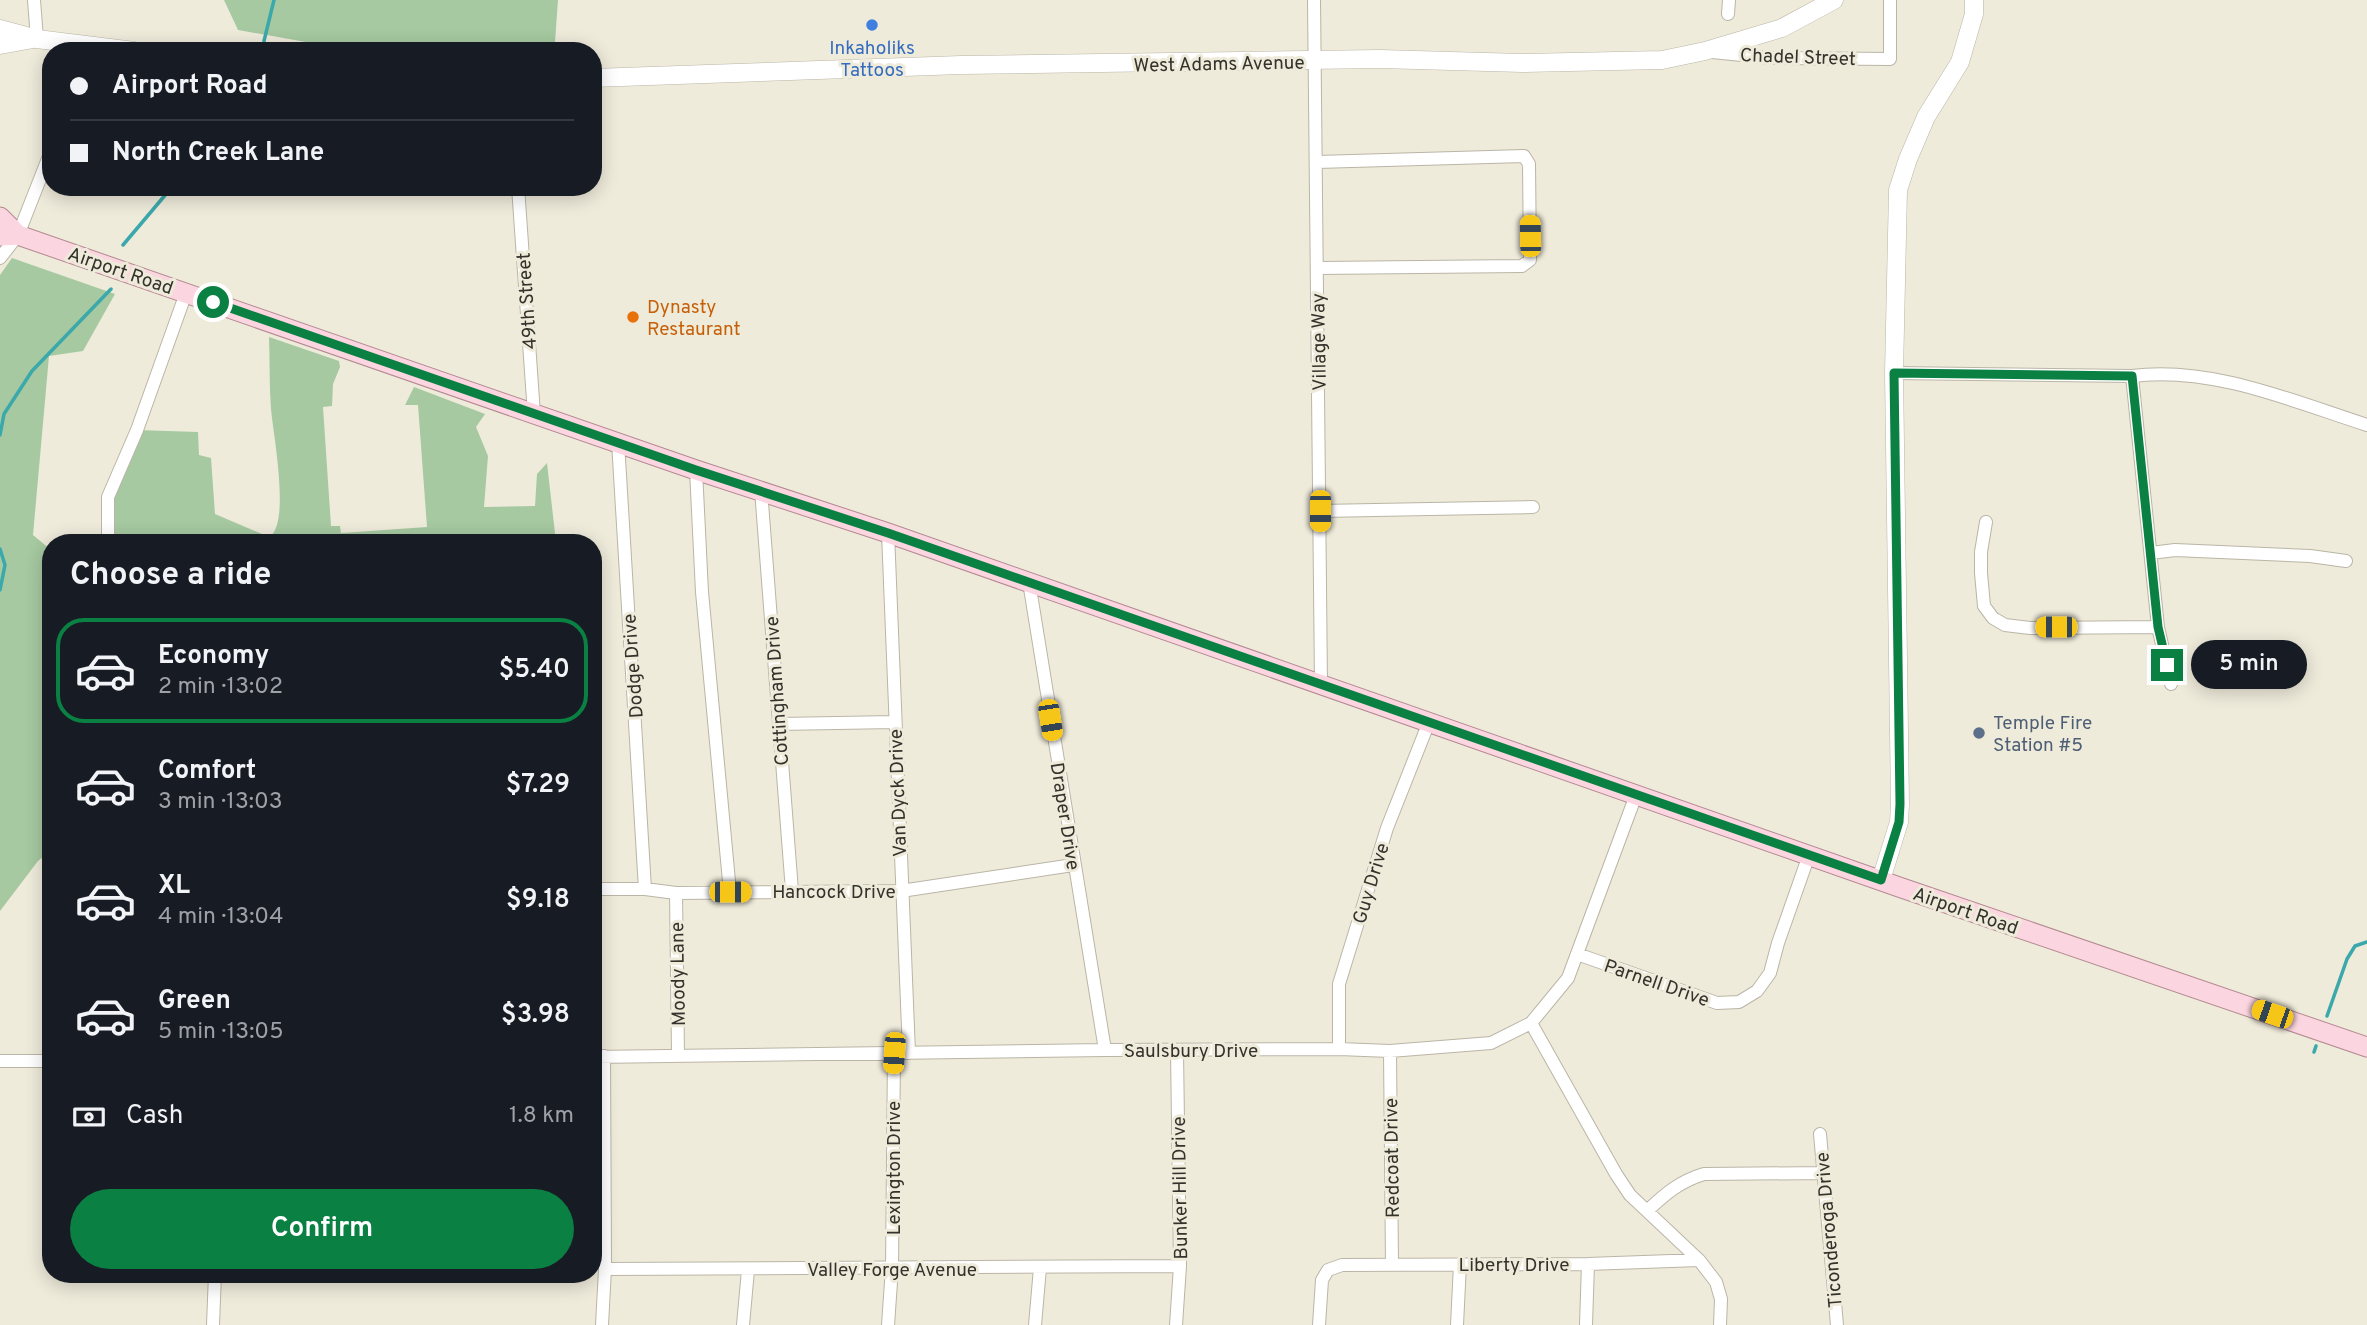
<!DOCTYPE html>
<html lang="en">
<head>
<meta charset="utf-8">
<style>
	body { margin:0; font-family:Overpass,sans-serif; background:#20242c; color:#f1f3f6; height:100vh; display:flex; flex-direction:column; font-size:26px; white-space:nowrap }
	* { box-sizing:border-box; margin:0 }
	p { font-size:23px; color:#9ea1a6 }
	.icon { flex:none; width:38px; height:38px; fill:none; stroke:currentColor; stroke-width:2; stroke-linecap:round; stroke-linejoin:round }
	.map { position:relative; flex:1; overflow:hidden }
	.drawer { position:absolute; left:42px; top:534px; width:560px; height:749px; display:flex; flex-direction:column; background:#171b24; border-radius:28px; box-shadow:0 4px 18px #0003 }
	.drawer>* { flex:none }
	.hud { position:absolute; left:42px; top:42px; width:560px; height:154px; border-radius:28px; box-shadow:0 4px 18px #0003; display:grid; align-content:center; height:154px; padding:0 28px; background:#171b24 }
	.end { position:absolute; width:32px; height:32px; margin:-16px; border:9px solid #0b8043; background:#fff; box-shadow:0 0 0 4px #fff }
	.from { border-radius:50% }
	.bubble { position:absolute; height:49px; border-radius:24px; background:#171b24; box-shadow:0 4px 18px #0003; font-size:23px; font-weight:600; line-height:49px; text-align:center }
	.car { position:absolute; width:21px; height:42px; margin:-21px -10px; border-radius:9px; box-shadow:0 0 5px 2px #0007; background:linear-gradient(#f5c518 24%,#345 0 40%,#f5c518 0 76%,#345 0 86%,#f5c518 0) }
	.hud b { display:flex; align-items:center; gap:24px; height:66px; font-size:26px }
	.hud b+b { border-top:2px solid #363941 }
	.hud i { width:18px; height:18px; background:#f1f3f6 }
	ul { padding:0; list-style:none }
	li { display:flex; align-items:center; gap:21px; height:105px; margin:0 14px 10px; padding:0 14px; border:4px solid transparent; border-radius:28px }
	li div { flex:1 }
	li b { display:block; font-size:26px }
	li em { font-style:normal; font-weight:600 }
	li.selected { border-color:#0b8043 }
	li>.icon { width:63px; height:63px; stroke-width:1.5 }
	h2 { padding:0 28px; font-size:32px; line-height:84px }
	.pay { display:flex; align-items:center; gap:18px; height:77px; padding:0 28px; font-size:26px }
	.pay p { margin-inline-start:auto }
	.primary-button { display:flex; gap:14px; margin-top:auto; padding:14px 28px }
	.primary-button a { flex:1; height:80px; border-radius:42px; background:#0b8043; color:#fff; font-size:28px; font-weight:600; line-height:80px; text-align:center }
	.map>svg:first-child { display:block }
	.green { fill:#a6c9a1 }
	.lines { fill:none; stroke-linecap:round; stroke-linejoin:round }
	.stream { stroke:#3ba8ab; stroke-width:3.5 }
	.street-casing { stroke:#bab5a6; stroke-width:14 }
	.secondary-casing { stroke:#bab5a6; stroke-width:19 }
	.primary-casing { stroke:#b38a92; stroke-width:21 }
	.street { stroke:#fff; stroke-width:12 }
	.secondary { stroke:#fff; stroke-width:18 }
	.primary { stroke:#fbd5df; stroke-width:19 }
	.route { stroke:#0b8043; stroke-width:9 }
	.shop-dot { fill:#3f7fe0; stroke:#efebdb; stroke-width:2.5 }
	.food-dot { fill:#e8710a; stroke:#efebdb; stroke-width:2.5 }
	.service-dot { fill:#5c6f8a; stroke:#efebdb; stroke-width:2.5 }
	.labels { text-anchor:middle; stroke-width:6; stroke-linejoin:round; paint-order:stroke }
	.shop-label { font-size:19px; fill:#366cbe; stroke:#efebdb }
	.street-label { font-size:19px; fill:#33322b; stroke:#efebdb }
	.food-label { font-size:19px; fill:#c56008; stroke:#efebdb; text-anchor:start }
	.service-label { font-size:19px; fill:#4e5e75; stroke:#efebdb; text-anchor:start }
</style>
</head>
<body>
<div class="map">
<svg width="2367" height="1325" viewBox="0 0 2367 1325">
	<rect width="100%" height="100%" fill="#efebdb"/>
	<!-- green -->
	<path class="green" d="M224 0H558L555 42 356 51 238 30Z
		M12 258 115 294 83 351 49 356 33 535 51 550V693L45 703 51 704V851L38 861 0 911V275Z
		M269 337 339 361 340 367 333 384 332 406 323 407 331 526H340L341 533 427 527 418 405H405L414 387 485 414 476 427 488 456 484 507 535 506 537 474 547 463 556 542H108V497L137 430 198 432 199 455 211 458 215 514 269 537C291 525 273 433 271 409 269 385 270 361 269 337Z"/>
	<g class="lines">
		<!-- stream -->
		<path class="stream" d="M264 41 274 0
			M123 245 172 187
			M0 435 4 414 32 371 111 289
			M0 549 5 565 0 590
			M2327 1016 2347 959 2355 946 2367 942
			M2314 1052 2316 1046"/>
		<!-- street casing -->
		<g class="street-casing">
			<path id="street" d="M34 0 37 39
				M1314 0 1321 685
				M1728 14 1729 0
				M1712 52 1772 58 1890 59V0
				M1317 162 1524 156 1529 164 1530 260 1522 266 1318 268
				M518 187 534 414
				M0 258 18 235 51 151
				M1894 373 2132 376C2212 366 2292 401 2367 425
				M2132 376 2158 627 2171 684
				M618 442 645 889
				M696 470 702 592 730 892
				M761 490 792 891
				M1320 511 1533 507
				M1986 522 1981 552V573L1984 606 1993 618 2005 625 2030 628 2158 627
				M888 533 909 1053
				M108 542V497L137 430 186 293
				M2151 553 2175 550 2310 556 2346 561
				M1029 582 1105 1050
				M779 724 894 722
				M593 889H645L676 893 901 891 1073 865
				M676 893 678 1055
				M1577 954 1717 1003 1739 1002 1757 991 1770 973 1778 943 1809 855
				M1531 1023 1616 1174 1630 1195 1699 1260 1716 1282 1721 1299 1720 1325
				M1339 1049V984L1387 828 1429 722
				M1390 1051 1392 1265
				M593 1057 1105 1050 1339 1049 1390 1051 1491 1043 1531 1023 1568 978 1636 795
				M0 1061H51
				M1820 1134 1837 1325
				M1647 1211C1665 1194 1680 1181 1704 1174L1824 1173
				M605 1269 1180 1266
				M213 1325 215 1274
				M602 1325 605 1269 604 1056
				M743 1325 748 1270
				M888 1325 892 1268 894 1053
				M1035 1325 1040 1268
				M1176 1325 1180 1266 1177 1051
				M1319 1325 1322 1280 1328 1270 1342 1265 1588 1264 1699 1260
				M1457 1325 1460 1264
				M1586 1325 1588 1264"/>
		</g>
		<!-- secondary casing -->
		<g class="secondary-casing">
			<path id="secondary" d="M0 29 37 39 134 51
				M0 45 33 39
				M593 78 961 65 1380 59 1522 63 1662 60 1705 51 1782 28 1834 0
				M1881 880 1899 822 1900 804 1894 373 1898 190 1908 159 1926 117 1960 62 1974 14V0"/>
		</g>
		<!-- primary casing -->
		<g class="primary-casing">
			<path id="primary" d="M0 217 18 235
				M0 236 18 235 696 470 888 533 1899 887 2367 1047"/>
		</g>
		<!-- street -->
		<use href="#street" class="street"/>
		<!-- secondary -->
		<use href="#secondary" class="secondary"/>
		<!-- primary -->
		<use href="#primary" class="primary"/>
	</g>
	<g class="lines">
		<!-- route -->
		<path class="route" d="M213 302 696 470 888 533 1881 880 1899 822 1900 804 1894 373 2132 376 2158 627 2167 665"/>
	</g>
	<!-- markers -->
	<circle class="shop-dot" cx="872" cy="25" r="7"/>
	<circle class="food-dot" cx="633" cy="317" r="7"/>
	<circle class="service-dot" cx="1979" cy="733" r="7"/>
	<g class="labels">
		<!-- shop labels -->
		<g class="shop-label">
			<text x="872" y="54">Inkaholiks<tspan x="872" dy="22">Tattoos</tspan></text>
		</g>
		<!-- street labels -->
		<g class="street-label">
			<text transform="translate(1798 56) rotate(2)" y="7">Chadel Street</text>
			<text transform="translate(1219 63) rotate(-1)" y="7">West Adams Avenue</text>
			<text transform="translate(121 270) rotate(19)" y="7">Airport Road</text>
			<text transform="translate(526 301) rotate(-94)" y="7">49th Street</text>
			<text transform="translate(1318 342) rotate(-91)" y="7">Village Way</text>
			<text transform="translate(632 666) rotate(-94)" y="7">Dodge Drive</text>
			<text transform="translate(776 691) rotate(-94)" y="7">Cottingham Drive</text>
			<text transform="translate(897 793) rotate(-92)" y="7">Van Dyck Drive</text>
			<text transform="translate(1066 816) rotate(81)" y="7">Draper Drive</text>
			<text transform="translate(1370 883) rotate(-73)" y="7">Guy Drive</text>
			<text x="834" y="898">Hancock Drive</text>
			<text transform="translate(1966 910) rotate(19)" y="7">Airport Road</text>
			<text transform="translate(677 974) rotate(-91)" y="7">Moody Lane</text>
			<text transform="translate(1657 982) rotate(19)" y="7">Parnell Drive</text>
			<text x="1191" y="1057">Saulsbury Drive</text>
			<text transform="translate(1391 1158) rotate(-91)" y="7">Redcoat Drive</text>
			<text transform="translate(893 1168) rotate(-90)" y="7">Lexington Drive</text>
			<text transform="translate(1179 1188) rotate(-91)" y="7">Bunker Hill Drive</text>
			<text transform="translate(1828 1230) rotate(-95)" y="7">Ticonderoga Drive</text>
			<text x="1514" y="1271">Liberty Drive</text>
			<text x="892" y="1276">Valley Forge Avenue</text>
		</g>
		<!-- food labels -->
		<g class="food-label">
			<text x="647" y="313">Dynasty<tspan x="647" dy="22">Restaurant</tspan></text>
		</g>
		<!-- service labels -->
		<g class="service-label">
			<text x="1993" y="729">Temple Fire<tspan x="1993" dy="22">Station #5</tspan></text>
		</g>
	</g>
</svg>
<i class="end from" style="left:213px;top:302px"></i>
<i class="end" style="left:2167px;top:665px"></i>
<div class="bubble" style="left:2191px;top:640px;width:116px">5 min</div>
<i class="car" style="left:1530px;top:236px;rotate:359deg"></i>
<i class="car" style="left:1320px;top:511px;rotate:180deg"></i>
<i class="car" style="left:2056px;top:627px;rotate:270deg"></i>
<i class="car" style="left:1050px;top:720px;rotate:171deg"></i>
<i class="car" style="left:730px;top:892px;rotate:90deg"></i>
<i class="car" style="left:2272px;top:1014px;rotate:289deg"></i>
<i class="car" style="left:894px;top:1053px;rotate:184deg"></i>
<div class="hud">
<b><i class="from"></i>Airport Road</b>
<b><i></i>North Creek Lane</b>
</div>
<section class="drawer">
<h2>Choose a ride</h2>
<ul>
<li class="selected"><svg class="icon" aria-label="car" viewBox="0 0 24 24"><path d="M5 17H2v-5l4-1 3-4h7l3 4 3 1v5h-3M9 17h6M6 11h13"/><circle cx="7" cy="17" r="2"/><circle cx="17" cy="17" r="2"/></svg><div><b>Economy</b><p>2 min · 13:02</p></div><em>$5.40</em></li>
<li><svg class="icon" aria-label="car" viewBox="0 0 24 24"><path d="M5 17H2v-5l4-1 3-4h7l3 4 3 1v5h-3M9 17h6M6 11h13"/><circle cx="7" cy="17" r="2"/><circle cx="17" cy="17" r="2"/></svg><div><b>Comfort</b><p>3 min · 13:03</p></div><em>$7.29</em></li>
<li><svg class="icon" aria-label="car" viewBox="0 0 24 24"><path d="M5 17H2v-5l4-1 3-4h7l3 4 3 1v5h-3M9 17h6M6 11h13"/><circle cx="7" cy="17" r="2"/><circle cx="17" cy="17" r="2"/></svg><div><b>XL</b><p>4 min · 13:04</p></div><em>$9.18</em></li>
<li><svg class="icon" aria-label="car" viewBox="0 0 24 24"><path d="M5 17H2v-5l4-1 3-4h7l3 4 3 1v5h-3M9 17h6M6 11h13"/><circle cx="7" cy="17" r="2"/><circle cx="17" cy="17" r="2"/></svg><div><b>Green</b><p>5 min · 13:05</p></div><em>$3.98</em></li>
</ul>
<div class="pay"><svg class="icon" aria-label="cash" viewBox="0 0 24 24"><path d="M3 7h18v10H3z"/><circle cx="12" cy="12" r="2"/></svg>Cash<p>1.8 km</p></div>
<div class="primary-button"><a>Confirm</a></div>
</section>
</div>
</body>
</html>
